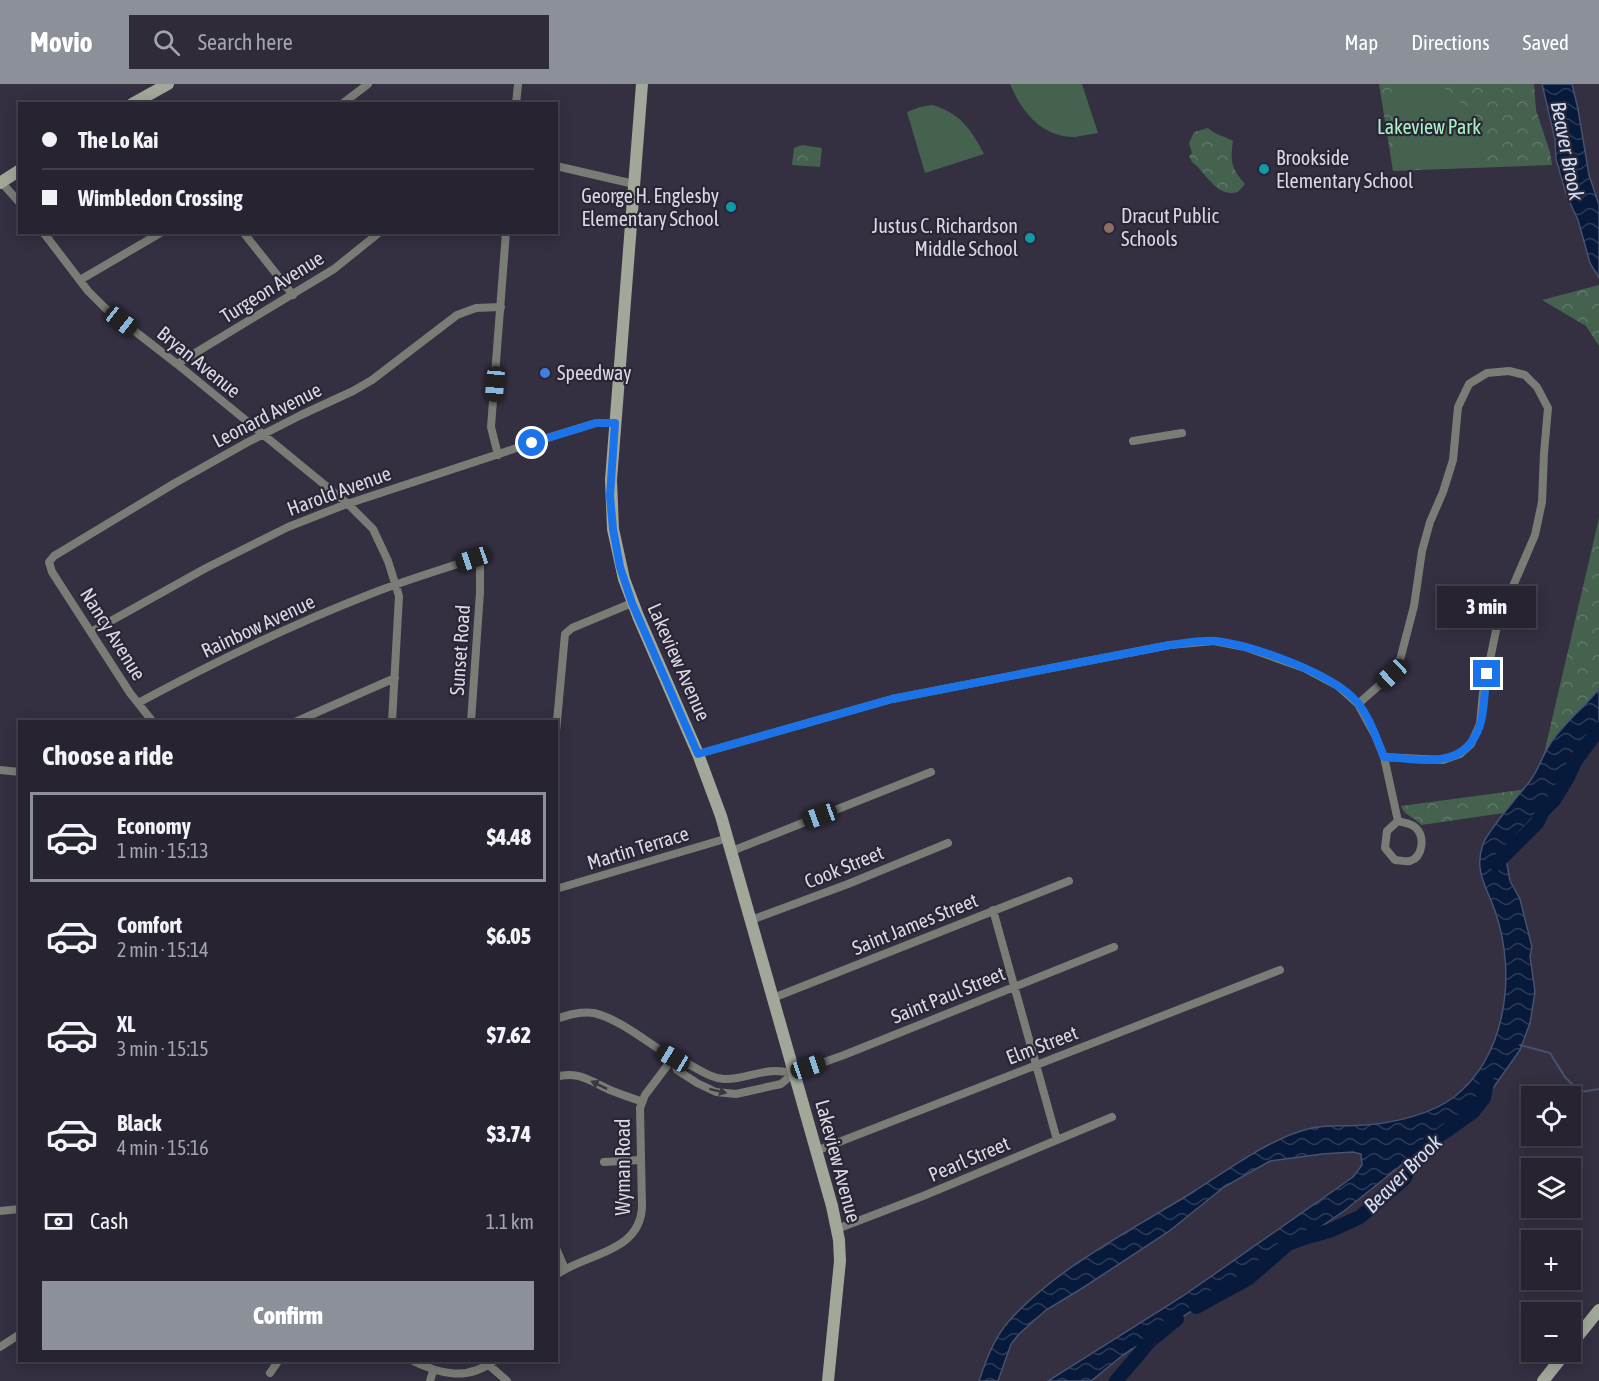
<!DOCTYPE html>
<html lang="en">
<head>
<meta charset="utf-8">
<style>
	body { margin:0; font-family:"Asap Condensed",sans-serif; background:#2f2b39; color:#f1f3f6; height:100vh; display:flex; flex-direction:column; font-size:22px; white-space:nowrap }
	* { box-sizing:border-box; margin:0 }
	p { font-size:20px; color:#a4a4ab }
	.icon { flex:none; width:33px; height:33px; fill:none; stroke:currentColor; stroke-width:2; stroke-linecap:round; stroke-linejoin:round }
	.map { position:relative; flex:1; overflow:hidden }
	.drawer { position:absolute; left:18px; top:636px; width:540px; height:642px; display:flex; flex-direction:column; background:#272331; border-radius:0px; box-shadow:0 3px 15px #0003,0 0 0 2px #43404d }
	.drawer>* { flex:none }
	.hud { position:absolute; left:18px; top:18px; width:540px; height:132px; border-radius:0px; box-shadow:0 3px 15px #0003,0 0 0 2px #43404d; display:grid; align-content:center; height:132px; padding:0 24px; background:#272331 }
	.controls { position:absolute; left:1521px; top:1002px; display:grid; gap:12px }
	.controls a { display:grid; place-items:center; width:60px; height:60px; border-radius:0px; background:#272331; box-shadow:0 3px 15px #0003,0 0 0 2px #43404d; font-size:30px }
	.end { position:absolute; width:27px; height:27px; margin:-14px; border:8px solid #1a73e8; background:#fff; box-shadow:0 0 0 3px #fff }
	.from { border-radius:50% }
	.bubble { position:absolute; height:42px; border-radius:0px; background:#272331; box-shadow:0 3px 15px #0003,0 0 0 2px #43404d; font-size:20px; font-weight:800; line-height:42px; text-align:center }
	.car { position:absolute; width:18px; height:36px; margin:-18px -9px; border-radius:8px; box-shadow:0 0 4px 2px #0007; background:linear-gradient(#222 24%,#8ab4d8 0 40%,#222 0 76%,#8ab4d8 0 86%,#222 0) }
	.hud b { display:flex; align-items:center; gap:21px; height:57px; font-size:22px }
	.hud b+b { border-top:2px solid #43404d }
	.hud i { width:15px; height:15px; background:#f1f3f6 }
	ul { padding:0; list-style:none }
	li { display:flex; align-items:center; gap:18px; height:90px; margin:0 12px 9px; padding:0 12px; border:3px solid transparent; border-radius:0px }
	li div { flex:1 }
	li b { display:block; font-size:22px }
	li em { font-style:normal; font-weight:800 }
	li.current { border-color:#8c9099 }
	li>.icon { width:54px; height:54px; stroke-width:1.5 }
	h2 { padding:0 24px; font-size:27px; line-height:72px }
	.pay { display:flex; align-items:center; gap:15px; height:66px; padding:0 24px; font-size:22px }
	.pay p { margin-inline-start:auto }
	.primary-button { display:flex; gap:12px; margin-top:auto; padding:12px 24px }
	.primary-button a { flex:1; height:69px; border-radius:0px; background:#8c9099; color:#fff; font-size:24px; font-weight:800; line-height:69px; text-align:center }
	header { display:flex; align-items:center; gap:36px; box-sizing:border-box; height:84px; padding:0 30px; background:#8c9099; color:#fff }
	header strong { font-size:28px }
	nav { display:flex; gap:33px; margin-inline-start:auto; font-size:21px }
	.search { width:420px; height:54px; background:#2f2b39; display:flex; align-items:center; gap:15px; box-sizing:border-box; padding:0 21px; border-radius:0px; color:#a4a4ab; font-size:22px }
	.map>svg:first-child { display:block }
	.park { fill:url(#park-crowns) }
	.pitch { fill:#45624f }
	.water { fill:url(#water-waves); stroke:#47536e; stroke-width:1.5 }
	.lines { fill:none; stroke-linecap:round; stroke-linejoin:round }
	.stream { stroke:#47536e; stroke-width:2 }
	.river { stroke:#071a3c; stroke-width:14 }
	.street { stroke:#797d75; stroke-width:8 }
	.secondary { stroke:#a1a799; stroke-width:12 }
	.oneway { fill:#3a3743 }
	.route { stroke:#1a73e8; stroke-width:8 }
	.culture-dot { fill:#0f9aa8; stroke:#2a2636; stroke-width:2 }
	.education-dot { fill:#8d6e63; stroke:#2a2636; stroke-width:2 }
	.shop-dot { fill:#3f7fe0; stroke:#2a2636; stroke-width:2 }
	.labels { text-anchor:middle; stroke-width:4.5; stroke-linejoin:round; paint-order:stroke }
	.park-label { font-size:20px; fill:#a9f4c4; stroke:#2a2636 }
	.poi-label { font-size:20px; fill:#dbd8e3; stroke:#2a2636; text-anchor:start }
	.street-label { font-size:20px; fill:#dbd8e3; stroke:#2a2636 }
	.water-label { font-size:21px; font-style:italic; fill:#cfdff9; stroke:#2a2636 }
</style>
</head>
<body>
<header>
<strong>Movio</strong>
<div class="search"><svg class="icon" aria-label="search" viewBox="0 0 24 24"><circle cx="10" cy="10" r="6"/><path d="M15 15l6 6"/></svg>Search here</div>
<nav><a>Map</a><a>Directions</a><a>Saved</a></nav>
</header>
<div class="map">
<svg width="1599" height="1297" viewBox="0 0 1599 1297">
	<defs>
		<pattern id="park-crowns" width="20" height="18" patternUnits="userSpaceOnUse" patternTransform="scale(1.5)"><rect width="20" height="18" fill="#45624f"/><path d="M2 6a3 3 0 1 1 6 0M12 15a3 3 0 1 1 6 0" fill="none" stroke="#5f7868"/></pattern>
		<pattern id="water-waves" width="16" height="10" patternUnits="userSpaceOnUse" patternTransform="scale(1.5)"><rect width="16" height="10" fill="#071a3c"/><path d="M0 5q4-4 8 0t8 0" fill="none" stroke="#2b3b58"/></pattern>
	</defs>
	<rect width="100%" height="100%" fill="#342f41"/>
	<!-- park -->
	<path class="park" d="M1379 0H1534L1536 26 1550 68 1552 81 1393 87Z
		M1208 44C1215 51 1224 52 1233 57 1230 77 1231 84 1245 100L1238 108C1217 115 1205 87 1192 78L1189 72 1192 69 1189 59 1194 48Z
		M802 61 822 64 820 83 792 81 794 64Z
		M1599 201V262L1586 242 1542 216Z
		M1599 434V631L1538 724 1421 741C1415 733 1404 732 1401 722L1536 704Z"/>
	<!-- pitch -->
	<path class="pitch" d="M1010 0H1082L1098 49C1090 50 1082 52 1075 53 1041 53 1022 28 1010 0Z
		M1391 0C1404 0 1420 0 1433 0 1462 6 1481 49 1486 74L1398 82Z
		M932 21C959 28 972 46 984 70L925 89 907 28 920 23Z"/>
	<!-- water -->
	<path class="water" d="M1542 0H1572L1578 25 1589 91 1599 121V194L1590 179 1578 136 1566 110 1556 75 1555 55Z
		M1599 605V643L1578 678 1535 731 1517 750 1508 765 1507 780 1510 797 1520 815 1532 863 1530 872 1535 908 1530 939 1520 966 1491 1007 1479 1019 1344 1127 1303 1155 1267 1175 1240 1196 1123 1271 1091 1297H1048L1183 1212 1353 1093 1362 1081 1361 1070 1353 1068 1322 1070 1270 1077 1224 1103 1168 1148 1081 1205 1046 1226 1019 1250 1011 1260 998 1297H979C986 1276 994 1254 1009 1237 1056 1184 1133 1145 1193 1108 1226 1087 1271 1054 1308 1045 1327 1040 1346 1043 1365 1041 1394 1039 1432 1030 1454 1013 1507 971 1516 890 1496 830 1488 804 1473 789 1483 760 1489 745 1519 711 1530 697 1539 685 1542 672 1550 660 1561 642 1585 622 1599 605Z"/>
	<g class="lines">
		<!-- stream -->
		<path class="stream" d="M1520 961 1550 969 1565 993 1580 1008 1599 1005"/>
		<!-- river -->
		<path class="river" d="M1496 780 1537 739 1543 727 1554 716 1568 693 1576 676 1599 645
			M1196 1223 1249 1194 1288 1160 1304 1154 1329 1147 1360 1133 1404 1095 1413 1078 1429 1059 1473 1028 1484 1014 1487 998
			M1116 1297 1150 1257 1177 1235"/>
		<!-- street -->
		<path class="street" d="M342 20 368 0
			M516 20 518 0
			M556 82 634 100
			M1 98 20 119
			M43 148 88 207 105 224 177 280 348 420 373 445 388 477 399 512 392 638
			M243 148 293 211
			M80 196 162 148
			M177 280 334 185 380 148
			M1133 357 1182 349
			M498 371 491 343 506 148
			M91 548 206 484 288 443 344 421 550 353 596 339H615
			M138 619C214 578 293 540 373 509 406 496 440 486 473 475L480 481V508L471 638
			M1358 620 1392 590 1400 576 1414 522 1422 467 1430 438 1443 408 1453 376 1458 323 1469 300 1487 289 1509 287 1525 291 1537 303 1548 324 1544 369 1542 418 1535 451 1498 537 1483 609 1480 640 1471 660 1460 670 1443 676 1384 673
			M153 638 130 609 52 488 49 478 54 472 175 399 248 358 301 331 353 307 372 296 457 231 476 224 501 223
			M295 638 395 594
			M556 648 565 550 572 544 632 519
			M698 670 892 615 1170 561 1214 557 1245 563 1304 584 1338 602 1358 620 1375 651 1384 673 1398 737C1404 739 1411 739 1416 744 1425 753 1423 773 1410 777 1406 778 1399 776 1395 776L1385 764 1387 747 1398 737
			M0 686 20 688
			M732 767 931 688
			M556 805 728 754
			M993 826 1057 1056
			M751 836 848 800 948 759
			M773 914 1069 797
			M556 935C568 931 581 927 594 929 620 935 649 960 673 974 691 978 706 994 724 995 742 996 758 987 775 987 781 987 788 988 794 989
			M673 974 677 986 697 999 716 1008 736 1010 781 1000 794 989 844 971 1114 863
			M556 993C577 986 592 998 610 1006 620 1010 631 1014 641 1017
			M816 1067 1280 886
			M604 1078 640 1076
			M0 1127 20 1125
			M837 1145 923 1112 1112 1033
			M556 1164 565 1185
			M556 1191C586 1169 640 1169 642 1123L640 1024 645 1011 673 974
			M0 1263 20 1250
			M411 1276C441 1291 468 1297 495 1276
			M490 1282 507 1297
			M270 1289 279 1276
			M430 1297 433 1287"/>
		<!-- secondary -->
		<path class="secondary" d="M642 0 611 396 613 445 624 495 638 532 698 670 721 732 832 1122 839 1156 840 1177 828 1297
			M132 20 168 0
			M0 99 20 86
			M1570 1262 1599 1226
			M1543 1297 1566 1268"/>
	</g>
	<!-- one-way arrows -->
	<defs><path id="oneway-solid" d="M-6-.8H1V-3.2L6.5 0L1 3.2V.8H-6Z" transform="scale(1.5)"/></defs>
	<g class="oneway">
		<use href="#oneway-solid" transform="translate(599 1001) rotate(-154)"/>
		<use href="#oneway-solid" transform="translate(718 1007) rotate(14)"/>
	</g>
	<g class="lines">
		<!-- route -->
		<path class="route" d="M532 359 596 339H615L610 412 613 445 620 483 632 519 698 670 892 615 1170 561C1185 559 1201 556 1216 557 1254 562 1333 589 1358 619 1370 634 1377 656 1384 673 1422 675 1465 687 1480 641 1485 626 1484 606 1487 590"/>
	</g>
	<!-- markers -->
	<g class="culture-dot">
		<circle cx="1264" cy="85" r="6"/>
		<circle cx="731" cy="123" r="6"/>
		<circle cx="1030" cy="154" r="6"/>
	</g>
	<circle class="education-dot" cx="1109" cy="144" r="6"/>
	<circle class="shop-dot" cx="545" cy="289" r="6"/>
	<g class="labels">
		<!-- park labels -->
		<g class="park-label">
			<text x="1429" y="50">Lakeview Park</text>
		</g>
		<!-- poi labels -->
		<g class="poi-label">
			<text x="1276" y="81">Brookside<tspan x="1276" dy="23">Elementary School</tspan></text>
			<text x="719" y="119" text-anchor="end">George H. Englesby<tspan x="719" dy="23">Elementary School</tspan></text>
			<text x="1121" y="139">Dracut Public<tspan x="1121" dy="23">Schools</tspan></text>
			<text x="1018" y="149" text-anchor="end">Justus C. Richardson<tspan x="1018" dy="23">Middle School</tspan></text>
			<text x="557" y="296">Speedway</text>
		</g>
		<!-- street labels -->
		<g class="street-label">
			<text transform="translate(272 203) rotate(-32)" y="7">Turgeon Avenue</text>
			<text transform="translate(199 278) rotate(39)" y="7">Bryan Avenue</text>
			<text transform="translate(267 331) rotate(-27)" y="7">Leonard Avenue</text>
			<text transform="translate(339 407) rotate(-20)" y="7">Harold Avenue</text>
			<text transform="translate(258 542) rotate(-25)" y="7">Rainbow Avenue</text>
			<text transform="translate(113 550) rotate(58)" y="7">Nancy Avenue</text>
			<text transform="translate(460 566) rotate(-86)" y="7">Sunset Road</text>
			<text transform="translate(679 578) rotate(66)" y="7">Lakeview Avenue</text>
			<text transform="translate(638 764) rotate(-17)" y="7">Martin Terrace</text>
			<text transform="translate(844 783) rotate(-22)" y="7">Cook Street</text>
			<text transform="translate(915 840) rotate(-22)" y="7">Saint James Street</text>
			<text transform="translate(948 911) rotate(-22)" y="7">Saint Paul Street</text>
			<text transform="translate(1042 961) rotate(-21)" y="7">Elm Street</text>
			<text transform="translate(969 1075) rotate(-23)" y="7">Pearl Street</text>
			<text transform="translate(838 1077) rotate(75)" y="7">Lakeview Avenue</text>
			<text transform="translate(623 1083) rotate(-90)" y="7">Wyman Road</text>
		</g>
		<!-- water labels -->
		<g class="water-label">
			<text transform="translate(1567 67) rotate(79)" y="7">Beaver Brook</text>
			<text transform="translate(1403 1090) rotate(-45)" y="7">Beaver Brook</text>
		</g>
	</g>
</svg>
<div class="controls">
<a><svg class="icon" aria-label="locate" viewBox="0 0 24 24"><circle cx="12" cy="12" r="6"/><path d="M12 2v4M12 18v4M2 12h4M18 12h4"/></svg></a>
<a><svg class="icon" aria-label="layers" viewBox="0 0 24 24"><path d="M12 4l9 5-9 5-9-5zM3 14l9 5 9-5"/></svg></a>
<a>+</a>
<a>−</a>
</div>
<i class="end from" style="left:532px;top:359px"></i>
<i class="end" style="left:1487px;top:590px"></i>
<div class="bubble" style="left:1437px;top:502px;width:99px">3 min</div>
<i class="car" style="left:121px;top:237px;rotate:128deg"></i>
<i class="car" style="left:495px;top:300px;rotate:185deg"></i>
<i class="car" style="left:473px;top:475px;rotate:251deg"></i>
<i class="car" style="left:1392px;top:590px;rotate:227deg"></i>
<i class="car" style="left:820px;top:732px;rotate:250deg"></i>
<i class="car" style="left:673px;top:974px;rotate:301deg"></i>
<i class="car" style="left:808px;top:983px;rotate:71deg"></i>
<div class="hud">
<b><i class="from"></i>The Lo Kai</b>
<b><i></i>Wimbledon Crossing</b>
</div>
<section class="drawer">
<h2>Choose a ride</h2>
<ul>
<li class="current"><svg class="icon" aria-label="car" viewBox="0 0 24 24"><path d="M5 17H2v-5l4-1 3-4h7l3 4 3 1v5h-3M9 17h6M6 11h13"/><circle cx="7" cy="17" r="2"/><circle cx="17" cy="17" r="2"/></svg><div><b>Economy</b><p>1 min · 15:13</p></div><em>$4.48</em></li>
<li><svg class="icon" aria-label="car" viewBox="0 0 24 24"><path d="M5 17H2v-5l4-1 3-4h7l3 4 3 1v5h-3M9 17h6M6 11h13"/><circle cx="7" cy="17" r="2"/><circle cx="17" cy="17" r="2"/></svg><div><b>Comfort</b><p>2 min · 15:14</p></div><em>$6.05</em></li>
<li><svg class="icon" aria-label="car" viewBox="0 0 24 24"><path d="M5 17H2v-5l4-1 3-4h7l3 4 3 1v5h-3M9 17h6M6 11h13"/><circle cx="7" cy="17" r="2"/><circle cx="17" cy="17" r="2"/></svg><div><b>XL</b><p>3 min · 15:15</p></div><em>$7.62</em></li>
<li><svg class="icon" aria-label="car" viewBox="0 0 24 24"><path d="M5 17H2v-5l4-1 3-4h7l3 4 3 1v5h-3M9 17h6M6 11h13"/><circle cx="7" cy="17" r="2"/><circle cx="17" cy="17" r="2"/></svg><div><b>Black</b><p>4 min · 15:16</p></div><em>$3.74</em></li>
</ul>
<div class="pay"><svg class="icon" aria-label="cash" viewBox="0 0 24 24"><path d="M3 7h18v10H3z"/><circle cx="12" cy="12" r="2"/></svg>Cash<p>1.1 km</p></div>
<div class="primary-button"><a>Confirm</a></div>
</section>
</div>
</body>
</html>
